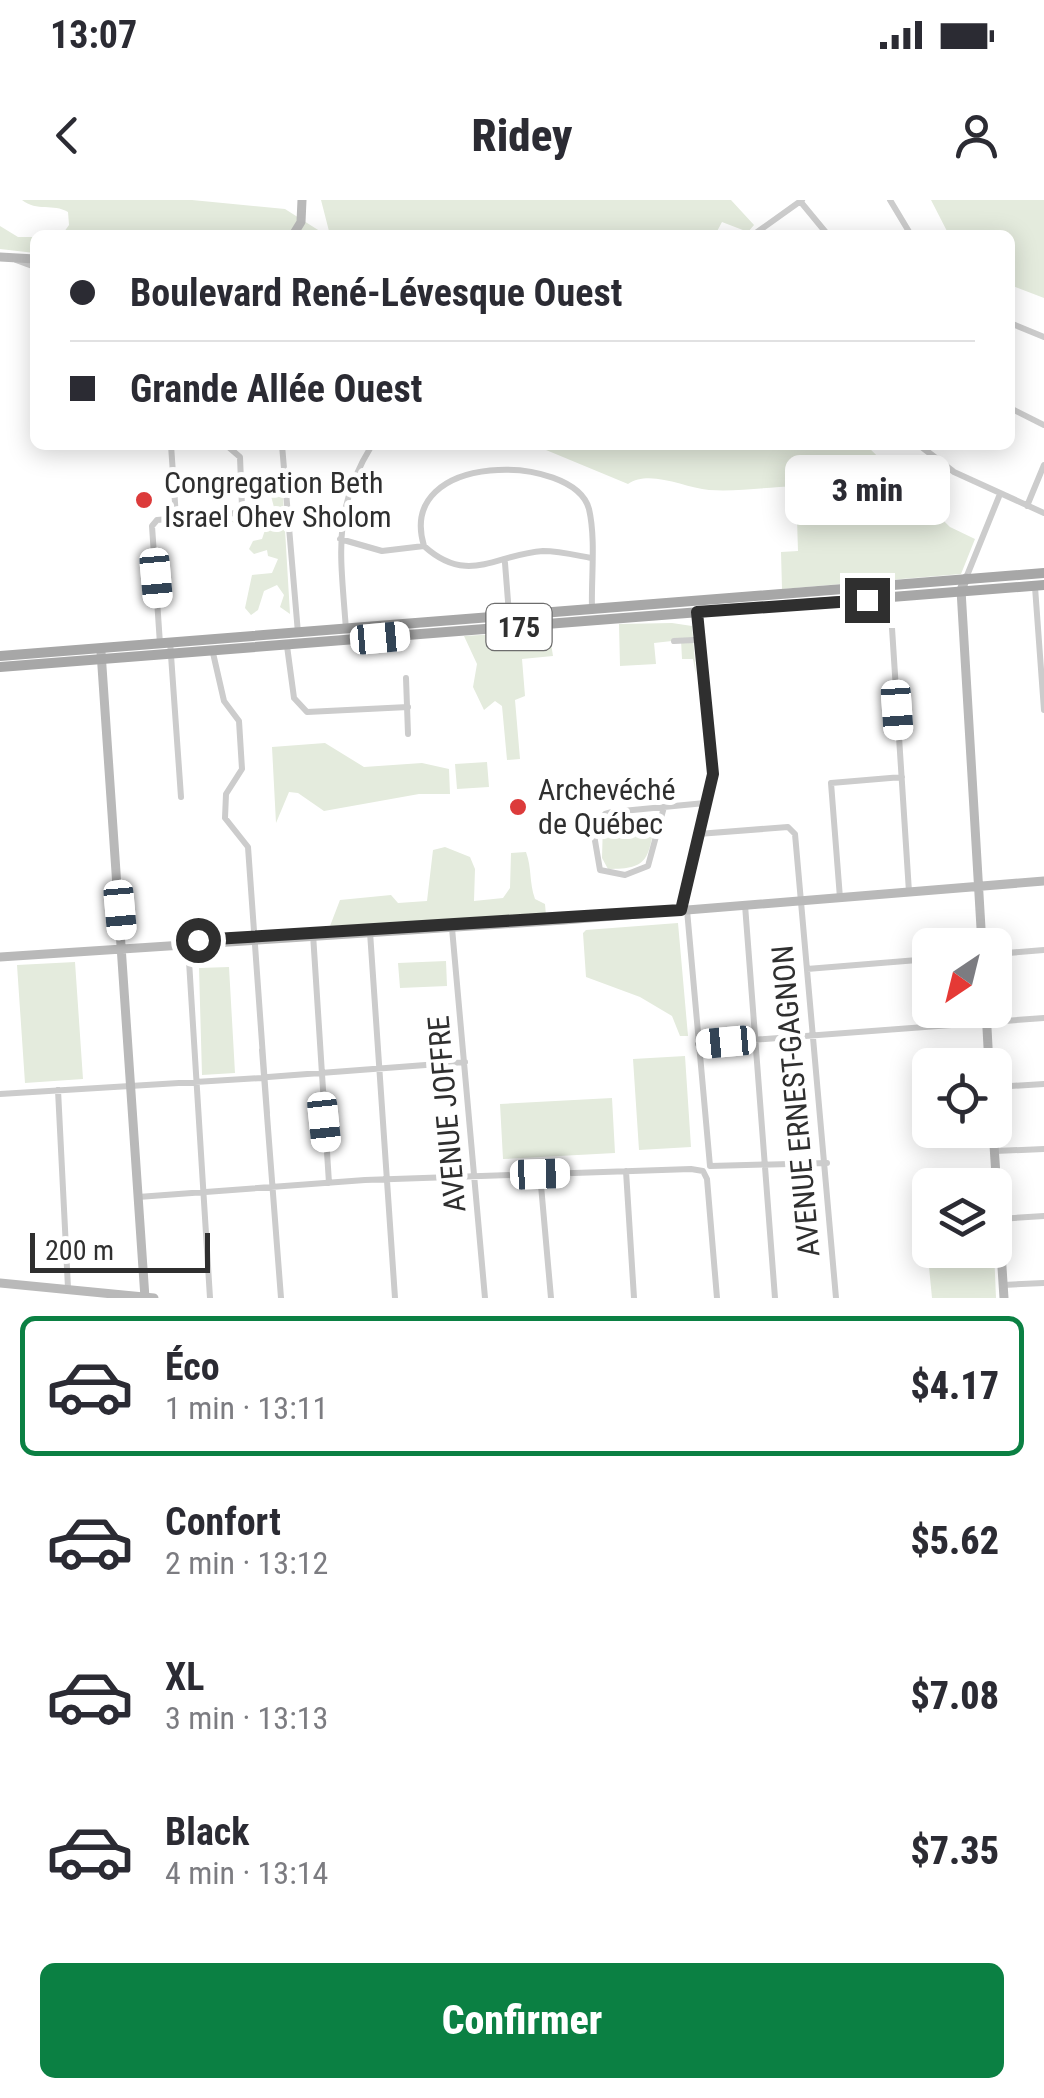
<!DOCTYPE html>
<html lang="fr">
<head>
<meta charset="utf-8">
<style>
	body { margin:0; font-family:"Roboto Condensed",sans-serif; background:#f2f2f3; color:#2b2b33; height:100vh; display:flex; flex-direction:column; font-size:38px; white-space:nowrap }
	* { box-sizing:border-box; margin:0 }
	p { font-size:32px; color:#7c7c81 }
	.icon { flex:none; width:55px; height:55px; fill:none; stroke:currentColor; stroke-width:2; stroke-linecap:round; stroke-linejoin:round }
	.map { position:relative; height:1098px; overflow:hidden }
	.details { display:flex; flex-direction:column; background:#fff; flex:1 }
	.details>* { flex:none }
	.guide { position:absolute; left:30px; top:30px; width:985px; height:220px; border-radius:15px; box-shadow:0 5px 25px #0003; display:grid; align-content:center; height:220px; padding:0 40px; background:#fff }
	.needle { width:65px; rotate:215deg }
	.tools { position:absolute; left:912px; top:728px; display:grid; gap:20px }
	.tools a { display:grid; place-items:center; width:100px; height:100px; border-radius:15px; background:#fff; box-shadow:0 5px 25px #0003; font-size:50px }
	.scale { position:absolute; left:30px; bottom:25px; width:180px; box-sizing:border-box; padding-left:10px; border:5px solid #2f2f2f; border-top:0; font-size:28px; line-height:35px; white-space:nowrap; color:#2f2f2f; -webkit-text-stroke:8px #fff; paint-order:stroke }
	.end { position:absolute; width:45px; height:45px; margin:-22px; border:12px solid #2f2f2f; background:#fff; box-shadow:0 0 0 5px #fff }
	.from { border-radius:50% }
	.bubble { position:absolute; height:70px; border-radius:15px; background:#fff; box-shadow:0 5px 25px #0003; font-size:32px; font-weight:800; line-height:70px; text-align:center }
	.car { position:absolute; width:30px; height:60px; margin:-30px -15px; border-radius:12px; box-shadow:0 0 8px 2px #0007; background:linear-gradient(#fff 24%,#345 0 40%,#fff 0 76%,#345 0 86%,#fff 0) }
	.guide b { display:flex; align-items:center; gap:35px; height:95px; font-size:38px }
	.guide b+b { border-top:2px solid #e1e1e2 }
	.guide i { width:25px; height:25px; background:#2b2b33 }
	ul { padding:18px 0 0; list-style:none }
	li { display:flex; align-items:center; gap:30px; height:140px; margin:0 20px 15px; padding:0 20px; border:5px solid transparent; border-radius:15px }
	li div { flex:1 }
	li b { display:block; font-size:38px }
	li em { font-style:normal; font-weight:800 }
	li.current { border-color:#0b8043 }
	li>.icon { width:90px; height:90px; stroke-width:1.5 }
	.primary-button { display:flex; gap:20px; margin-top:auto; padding:20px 40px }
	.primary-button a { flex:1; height:115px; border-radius:15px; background:#0b8043; color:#fff; font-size:40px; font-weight:800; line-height:115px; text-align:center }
	.status { display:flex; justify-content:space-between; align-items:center; height:70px; padding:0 50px; background:#fff; direction:ltr }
	.status svg { height:28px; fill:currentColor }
	header { display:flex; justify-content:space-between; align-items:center; height:130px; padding:0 40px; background:#fff; font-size:45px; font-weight:800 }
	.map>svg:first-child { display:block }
	.green { fill:#e4ebdd }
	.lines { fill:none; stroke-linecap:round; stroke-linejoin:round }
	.street { stroke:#ccc; stroke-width:6 }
	.secondary { stroke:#b9b9b9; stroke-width:9 }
	.primary { stroke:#a7a7a7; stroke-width:10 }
	.route { stroke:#2f2f2f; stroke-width:12 }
	.poi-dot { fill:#dc3b3b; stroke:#fff; stroke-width:4 }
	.labels { text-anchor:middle; stroke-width:10; stroke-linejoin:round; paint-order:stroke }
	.shield { fill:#fff; stroke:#6d6d6d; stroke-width:2.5 }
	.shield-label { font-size:28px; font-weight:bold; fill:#2f2f2f }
	.poi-label { font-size:30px; fill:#2f2f2f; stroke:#fff; text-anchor:start }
	.street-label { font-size:30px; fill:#2f2f2f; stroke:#fff }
</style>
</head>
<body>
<div class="status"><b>13:07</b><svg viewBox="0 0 49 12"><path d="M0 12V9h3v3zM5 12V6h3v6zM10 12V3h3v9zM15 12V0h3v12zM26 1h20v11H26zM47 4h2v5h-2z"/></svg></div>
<header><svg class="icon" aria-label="back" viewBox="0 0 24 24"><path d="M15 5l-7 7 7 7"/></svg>Ridey<svg class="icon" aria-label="person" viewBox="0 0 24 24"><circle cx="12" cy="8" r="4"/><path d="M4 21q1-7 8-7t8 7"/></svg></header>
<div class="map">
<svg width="1044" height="1098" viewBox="0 0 1044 1098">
	<rect width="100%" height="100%" fill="#fff"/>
	<!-- green -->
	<path class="green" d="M22 0H192L285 9 326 35H47L64 32 69 25 68 12C53 3 37 12 22 0Z
		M321 0H731L754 25 748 32 722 22 715 35H330Z
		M931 0H1044V98L1010 85V35H949Z
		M0 26 18 37H35V53L0 49Z
		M534 245H866L950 327 975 339 961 374 782 389 781 352 798 351 796 286C768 287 737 292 709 290 685 288 650 269 628 284Z
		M271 296H283L290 414 280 407 284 395 277 385 264 391 258 410 251 415 245 408 252 375 272 373 278 359 268 356 267 350 254 354 249 349 253 341 262 339 265 330 242 325 239 329 232 321 272 318 275 311Z
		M672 423 692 426 696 475 693 459H682L681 440 654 443 656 464 620 466 619 424Z
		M549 431 553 456 522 459 525 496 515 500 520 559 507 560 502 506 495 501 484 510 473 487 477 464 464 436Z
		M325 543 364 567 422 563 449 569 450 594H419L324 611 298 593 289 592 276 623 272 547Z
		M487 562 489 587 457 589 455 564Z
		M650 615 656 620C647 658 651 669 608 669L602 658 603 622Z
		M445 647 470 657 475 669 474 701 503 698 510 688 511 653 526 652C532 668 529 682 535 699L545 704 546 715 330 726 340 700 391 695 398 703 427 701 433 650Z
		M678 723 688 836H680L672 816 640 797 586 777 583 733 586 730Z
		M446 761 447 786 400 788 398 763Z
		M75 762 83 879 25 883 17 765Z
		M229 767 235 873 202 875 199 768Z
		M685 856 691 947 639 950 633 859Z
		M612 898 615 953 503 959 500 904Z
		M925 1025H930V1050H994L996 1098H932Z"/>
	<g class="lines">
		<!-- street -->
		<path class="street" d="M890 0 911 35
			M800 1 828 35
			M753 35 802 0
			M16 60 35 67
			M1010 123 1044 137
			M1010 208 1044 225
			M171 245 176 317
			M282 245 298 433
			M919 245 954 272 1044 313
			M1027 306 1044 265
			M340 339 382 351 424 346
			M424 346C395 250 574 253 589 309 596 339 591 379 592 410
			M424 346C468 386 496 354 543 351 559 351 575 355 591 358
			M505 363 509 414
			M966 378 1000 294
			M1035 387 1044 510
			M890 397 909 692
			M346 430C341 356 331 311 372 245
			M170 441 181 597
			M674 441 694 440
			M160 444 152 326 157 320 236 313 242 307 240 257 226 245
			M287 446 294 498 307 512 408 507
			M213 453 224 501 239 521 242 569 226 594 225 618 248 647 267 913
			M406 478 408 534
			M664 607 648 666 625 675 600 670 593 629 605 614 612 612 705 603
			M698 634 788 627 795 634 836 1098
			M840 698 831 583 902 577
			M745 705 775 1098
			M687 710 710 966 827 963
			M681 711 713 574 697 412
			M452 728 485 1098
			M370 732 395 1098
			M313 734 329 983
			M188 745 210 1098
			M995 754 1044 750
			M807 769 930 759
			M698 844 1044 818
			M262 850 281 1098
			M268 877 465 862
			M995 887 1044 884
			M58 890 68 1088
			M0 894 262 878
			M995 951 1044 949
			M626 971 634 1098
			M540 974 551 1098
			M138 997 365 980 691 969 703 971 707 979 717 1098
			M999 1019 1044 1016
			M1003 1085 1044 1083"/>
		<!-- secondary -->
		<path class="secondary" d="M293 35 301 22 302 0
			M0 57 35 59
			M966 378 961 390 982 745
			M101 452 145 1098
			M0 757 564 720 1044 681
			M986 810 989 865
			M993 930 1004 1098
			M0 1083 154 1098"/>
		<!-- primary -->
		<path class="primary" d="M0 456 1044 373
			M0 467 1044 385"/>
	</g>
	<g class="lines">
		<!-- route -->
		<path class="route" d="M198 740 681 710 713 574 697 412 867 400"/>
	</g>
	<!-- markers -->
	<g class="poi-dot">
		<circle cx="144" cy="300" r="10"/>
		<circle cx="518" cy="607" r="10"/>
	</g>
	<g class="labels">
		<!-- shield labels -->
		<rect class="shield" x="486.5" y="404" width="65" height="46" rx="8"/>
		<g class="shield-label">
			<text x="519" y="437">175</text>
		</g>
		<!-- poi labels -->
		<g class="poi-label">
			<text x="164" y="293">Congregation Beth<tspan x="164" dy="34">Israel Ohev Sholom</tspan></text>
			<text x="538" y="600">Archevéché<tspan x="538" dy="34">de Québec</tspan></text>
		</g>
		<!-- street labels -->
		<g class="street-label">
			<text transform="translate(796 901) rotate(-95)" y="10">AVENUE ERNEST-GAGNON</text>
			<text transform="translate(447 914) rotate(-95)" y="10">AVENUE JOFFRE</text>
		</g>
	</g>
</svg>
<div class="tools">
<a><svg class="needle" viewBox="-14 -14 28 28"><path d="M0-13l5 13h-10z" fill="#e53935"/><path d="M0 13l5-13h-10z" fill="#7c7c81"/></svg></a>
<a><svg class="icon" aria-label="locate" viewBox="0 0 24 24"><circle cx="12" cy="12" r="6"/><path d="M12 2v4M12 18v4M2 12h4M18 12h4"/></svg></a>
<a><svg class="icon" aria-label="layers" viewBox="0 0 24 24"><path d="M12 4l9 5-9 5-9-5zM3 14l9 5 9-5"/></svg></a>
</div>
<div class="scale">200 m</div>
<i class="end from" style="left:198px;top:740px"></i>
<i class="end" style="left:867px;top:400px"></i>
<div class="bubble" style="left:785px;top:255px;width:165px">3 min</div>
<i class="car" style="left:156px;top:378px;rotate:175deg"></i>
<i class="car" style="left:380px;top:438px;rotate:85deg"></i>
<i class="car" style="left:897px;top:510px;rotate:176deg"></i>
<i class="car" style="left:120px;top:710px;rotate:175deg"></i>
<i class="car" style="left:726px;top:842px;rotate:265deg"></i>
<i class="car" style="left:324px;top:922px;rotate:174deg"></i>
<i class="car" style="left:540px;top:974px;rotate:88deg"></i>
<div class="guide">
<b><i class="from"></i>Boulevard René-Lévesque Ouest</b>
<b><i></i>Grande Allée Ouest</b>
</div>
</div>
<section class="details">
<ul>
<li class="current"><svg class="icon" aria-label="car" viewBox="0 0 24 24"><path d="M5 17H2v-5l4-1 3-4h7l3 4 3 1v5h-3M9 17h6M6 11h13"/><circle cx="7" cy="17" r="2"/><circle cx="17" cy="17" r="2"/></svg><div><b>Éco</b><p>1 min · 13:11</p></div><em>$4.17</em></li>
<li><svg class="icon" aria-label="car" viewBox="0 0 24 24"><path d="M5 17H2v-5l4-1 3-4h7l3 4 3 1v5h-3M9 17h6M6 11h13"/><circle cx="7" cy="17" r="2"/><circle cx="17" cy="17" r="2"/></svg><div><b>Confort</b><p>2 min · 13:12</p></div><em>$5.62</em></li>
<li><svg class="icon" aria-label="car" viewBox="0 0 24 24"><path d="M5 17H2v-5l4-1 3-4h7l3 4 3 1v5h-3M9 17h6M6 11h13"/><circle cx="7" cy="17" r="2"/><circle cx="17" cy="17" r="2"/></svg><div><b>XL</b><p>3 min · 13:13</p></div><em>$7.08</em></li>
<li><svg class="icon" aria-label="car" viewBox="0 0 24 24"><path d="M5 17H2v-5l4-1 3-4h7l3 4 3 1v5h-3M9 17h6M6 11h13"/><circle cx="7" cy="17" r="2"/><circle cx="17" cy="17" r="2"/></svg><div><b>Black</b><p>4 min · 13:14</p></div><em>$7.35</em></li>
</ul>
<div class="primary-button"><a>Confirmer</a></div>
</section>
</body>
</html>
